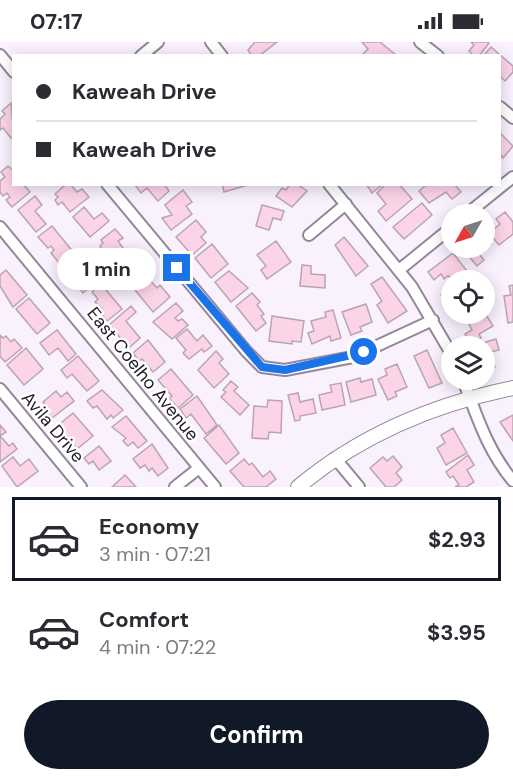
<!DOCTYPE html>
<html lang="en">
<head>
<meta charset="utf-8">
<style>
	body { margin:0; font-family:"DM Sans",sans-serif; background:#f7f7f7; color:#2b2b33; height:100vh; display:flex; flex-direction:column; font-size:22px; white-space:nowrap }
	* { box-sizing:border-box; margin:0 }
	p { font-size:20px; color:#7c7c81 }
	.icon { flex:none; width:33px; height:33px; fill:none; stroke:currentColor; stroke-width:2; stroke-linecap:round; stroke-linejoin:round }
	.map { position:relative; height:445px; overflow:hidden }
	.panel { display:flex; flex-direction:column; background:#fff; flex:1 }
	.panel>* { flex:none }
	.top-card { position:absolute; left:12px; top:12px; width:489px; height:132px; border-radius:0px; box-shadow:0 3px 15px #0003; display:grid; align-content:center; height:132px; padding:0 24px; background:#fff }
	.needle { width:39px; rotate:231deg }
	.tools { position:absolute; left:441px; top:162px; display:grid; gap:12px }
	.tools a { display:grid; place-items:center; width:54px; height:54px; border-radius:50%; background:#fff; box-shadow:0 3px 15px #0003; font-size:30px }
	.end { position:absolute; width:27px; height:27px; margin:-14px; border:8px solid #1a73e8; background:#fff; box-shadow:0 0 0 3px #fff }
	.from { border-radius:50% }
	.bubble { position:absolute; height:42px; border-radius:21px; background:#fff; box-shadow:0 3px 15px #0003; font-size:20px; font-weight:700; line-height:42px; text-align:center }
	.top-card b { display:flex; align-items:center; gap:21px; height:57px; font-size:22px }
	.top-card b+b { border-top:2px solid #e1e1e2 }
	.top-card i { width:15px; height:15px; background:#2b2b33 }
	ul { padding:10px 0 0; list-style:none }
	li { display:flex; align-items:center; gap:18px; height:84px; margin:0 12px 9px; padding:0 12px; border:3px solid transparent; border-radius:0px }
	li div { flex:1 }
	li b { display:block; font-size:22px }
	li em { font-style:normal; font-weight:700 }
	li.on { border-color:#111827 }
	li>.icon { width:54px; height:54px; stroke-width:1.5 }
	.button { display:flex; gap:12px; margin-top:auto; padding:12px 24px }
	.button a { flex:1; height:69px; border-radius:36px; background:#111827; color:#fff; font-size:24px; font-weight:700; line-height:69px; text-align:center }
	.status { display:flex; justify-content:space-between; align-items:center; height:42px; padding:0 30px; background:#fff; direction:ltr }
	.status svg { height:16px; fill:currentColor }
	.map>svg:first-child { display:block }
	.building { fill:#fcd4e8; stroke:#bba4b0; stroke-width:1.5 }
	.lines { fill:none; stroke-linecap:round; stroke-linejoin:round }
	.minor-casing { stroke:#93879a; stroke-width:14 }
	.tertiary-casing { stroke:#93879a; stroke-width:16 }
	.minor { stroke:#fff; stroke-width:10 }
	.tertiary { stroke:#fff; stroke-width:14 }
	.route { stroke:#1a73e8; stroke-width:8 }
	.labels { text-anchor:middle; stroke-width:5; stroke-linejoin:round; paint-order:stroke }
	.street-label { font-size:18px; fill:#1f1a21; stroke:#fff }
</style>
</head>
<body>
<div class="status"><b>07:17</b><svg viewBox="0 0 49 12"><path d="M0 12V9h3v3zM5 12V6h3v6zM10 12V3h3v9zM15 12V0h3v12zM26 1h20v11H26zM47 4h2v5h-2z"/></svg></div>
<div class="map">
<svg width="513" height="445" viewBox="0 0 513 445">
	<rect width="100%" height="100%" fill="#f9f1fe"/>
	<!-- building -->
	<path class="building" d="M255 0H277L259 14H252L248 8Z
		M362 0H380L397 14H365L363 12 368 7Z
		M471 0H488L489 1 479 14H474L469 9 474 3Z
		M491 5 513 24V30L505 39 500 34V14H483Z
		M11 61 14 94 11 96 3 86 0 88V77L5 72 2 69Z
		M500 91 513 104 503 116 500 112Z
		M8 124 14 129V142H23L30 150 12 165 6 158 10 155 7 151 3 154 0 150V139L5 135 1 130Z
		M66 142H70L77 150 82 147 89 155 70 170 62 160 58 163 55 158 58 155 55 152Z
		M164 142 169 149 158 159 147 146 141 151 135 143Z
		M222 142H248V143L224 150Z
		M290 142H297L307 149 292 165 276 154 282 146 286 148Z
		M366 142H383L372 151Z
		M386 142H399L412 157 386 179 378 169 386 162 377 151Z
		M427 142H454L461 150 452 157 446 150 429 161 419 149Z
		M183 148 192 160 186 164 192 172 171 188 162 176 172 173 165 163Z
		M35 154 42 163 35 169 46 182 36 190 18 168Z
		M422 161 432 173 404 197 393 185Z
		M262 163 284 169 281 178 273 176 269 188 256 184Z
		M84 165 94 177 102 171 109 179 90 195 73 175Z
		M505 170 513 180V192L499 203 489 191 500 182 496 177Z
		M196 178 206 190 201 195 206 201 192 213 176 195Z
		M52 184 74 211 60 222 51 211 54 208 51 204 48 206 38 195Z
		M115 187 123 196 118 199 126 210 113 220 100 204 103 201 101 198Z
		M344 195 368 224 356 234 335 203Z
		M484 195 491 202 479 212 484 218 477 224 462 206H484Z
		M276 199 291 220 267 237 261 228 266 224 257 213Z
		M212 202 228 222 211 236 195 216Z
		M453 211 467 229 455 238 448 234 444 237 441 232 434 238 428 230Z
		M126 213 133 220 138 215 149 228 130 244 113 224Z
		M88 218 102 235 83 251 76 242 79 239 72 231Z
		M302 223 311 224V232L325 233V246L300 244Z
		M6 228 27 253 13 265 0 244V233Z
		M229 229 248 246 231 260 215 240Z
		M382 235 407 269 388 281 377 263 382 259 371 242Z
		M148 236 157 246 160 243 170 255 153 270 135 248Z
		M101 242 122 267 107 279 99 269 102 267 95 260 98 257 92 250Z
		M513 243V280L508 281 504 254 511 253 509 244Z
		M450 246 452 260 447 262 441 253Z
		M252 251 260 260 257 263 264 272 261 274 266 281 256 289 236 264Z
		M29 256 50 281 37 292 16 267Z
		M176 261 183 269 175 276 178 279 182 277 188 283 172 297 153 280Z
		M366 262 372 280 360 285 362 289 351 293 342 270Z
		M131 264 136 270 126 279 140 296 129 306 109 283Z
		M333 268 341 296 331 299 330 294 312 302 308 291 314 289 311 279 326 275 325 270Z
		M467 272H479L482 277 487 274 493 284 479 292 481 296 471 301 465 292 472 288 464 273Z
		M272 274 304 279 301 300 292 299V302L269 299Z
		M187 287 197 299 203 293 212 304 204 310 202 307 189 317 183 311 186 308 176 296Z
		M57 288 76 312 68 319 58 306 49 313 40 301Z
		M0 293 3 296 6 294 11 300 14 297 22 306 5 320 0 314Z
		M496 297 499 308 490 310 495 325 484 329V304H473Z
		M148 298 165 320 153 330 142 317 139 319 133 311Z
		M26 306 43 327 24 343 7 323Z
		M427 308 442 341 429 346 414 314Z
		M216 309 223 317 219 321 229 332 214 346 198 328Z
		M78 314 99 339 87 349 72 332 67 336 61 328Z
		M397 322 407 345 395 350 397 354 388 358 378 337 387 333 385 327Z
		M171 327 193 353 178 366 169 356 172 354 158 338Z
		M360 336 361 340 372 337 376 353 351 360 346 340Z
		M231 339 238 345 234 349 249 363 240 373 221 355 226 350 223 348Z
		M341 341 345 363 322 368 319 353 332 350 330 343Z
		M102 348 123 368 113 376 111 373 107 377 97 364 93 366 87 359Z
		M56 349 61 355 67 350 74 359 52 376 44 366 46 364 43 360Z
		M298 351 300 360 313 357 316 371 300 374V378L295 379 288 353Z
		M197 354 217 383 206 392 191 372 186 376 180 367Z
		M268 358 282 359 281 391 269 390 268 397 252 396 254 364 267 365Z
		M73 371 93 394 77 407 57 384Z
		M513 373V399L500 380Z
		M126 374 147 399 138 406 133 400 128 404 123 399 126 396 112 385Z
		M0 383 6 390 0 394 9 404 13 401 17 407 0 420Z
		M219 383 239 411 226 422 204 396Z
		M453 386 467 411 446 423 437 406 445 401 441 393Z
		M152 402 168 426 158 434 152 426 149 429 145 423 140 426 133 417Z
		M99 404 111 419 99 428 93 419 89 422 84 416Z
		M468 413 474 423 467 428 474 440 466 445H455L459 443 453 434 450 436 446 430Z
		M393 414 402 425 396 431 402 438 394 445H386L370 426 383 415 387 419Z
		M13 415 20 424 29 417 38 429 17 445 2 424Z
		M244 417 249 423 252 421 263 435 270 429 276 437 266 445H244L230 429Z
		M125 433 136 445H112Z"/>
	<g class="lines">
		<!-- minor casing -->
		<g class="minor-casing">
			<path id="minor" d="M211 0 222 14
				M420 0 438 14
				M0 13 14 30
				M141 14 158 0
				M500 65 513 76
				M107 142 247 310 262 325 285 328 353 315 433 278
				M329 142 412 245 452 313
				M467 172 513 135
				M0 185 215 445
				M309 193 346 162
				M399 228 452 185
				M463 338C477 374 487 408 513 439
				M0 347 81 445
				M335 416 359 445
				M175 445 199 426"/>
		</g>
		<!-- tertiary casing -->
		<g class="tertiary-casing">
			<path id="tertiary" d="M298 445C359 394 435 362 513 346"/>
		</g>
		<!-- minor -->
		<use href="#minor" class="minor"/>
		<!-- tertiary -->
		<use href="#tertiary" class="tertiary"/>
	</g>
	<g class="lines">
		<!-- route -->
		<path class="route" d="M177 226 262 325 285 328 364 310"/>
	</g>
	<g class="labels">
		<!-- street labels -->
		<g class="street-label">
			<text transform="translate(143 332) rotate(51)" y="6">East Coelho Avenue</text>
			<text transform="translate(53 385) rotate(50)" y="6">Avila Drive</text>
		</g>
	</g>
</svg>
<div class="tools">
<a><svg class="needle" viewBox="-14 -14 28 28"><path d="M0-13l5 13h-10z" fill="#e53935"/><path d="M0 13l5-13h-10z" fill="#7c7c81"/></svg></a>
<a><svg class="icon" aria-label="locate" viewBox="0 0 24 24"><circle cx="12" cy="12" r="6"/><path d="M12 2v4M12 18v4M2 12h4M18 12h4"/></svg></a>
<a><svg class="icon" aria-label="layers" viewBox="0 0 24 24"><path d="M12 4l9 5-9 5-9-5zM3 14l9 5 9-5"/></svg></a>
</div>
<i class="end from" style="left:364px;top:310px"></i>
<i class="end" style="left:177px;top:226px"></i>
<div class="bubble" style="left:57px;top:206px;width:99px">1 min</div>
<div class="top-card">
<b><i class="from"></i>Kaweah Drive</b>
<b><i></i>Kaweah Drive</b>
</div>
</div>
<section class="panel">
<ul>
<li class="on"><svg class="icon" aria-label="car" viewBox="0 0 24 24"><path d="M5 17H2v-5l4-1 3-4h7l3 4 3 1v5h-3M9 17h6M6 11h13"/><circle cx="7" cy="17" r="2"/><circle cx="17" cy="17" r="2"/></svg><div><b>Economy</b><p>3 min · 07:21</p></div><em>$2.93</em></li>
<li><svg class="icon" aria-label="car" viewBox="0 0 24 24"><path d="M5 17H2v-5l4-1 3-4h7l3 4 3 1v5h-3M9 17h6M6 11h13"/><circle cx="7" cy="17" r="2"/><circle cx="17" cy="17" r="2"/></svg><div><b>Comfort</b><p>4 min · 07:22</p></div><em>$3.95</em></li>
</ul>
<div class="button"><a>Confirm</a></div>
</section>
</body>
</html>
